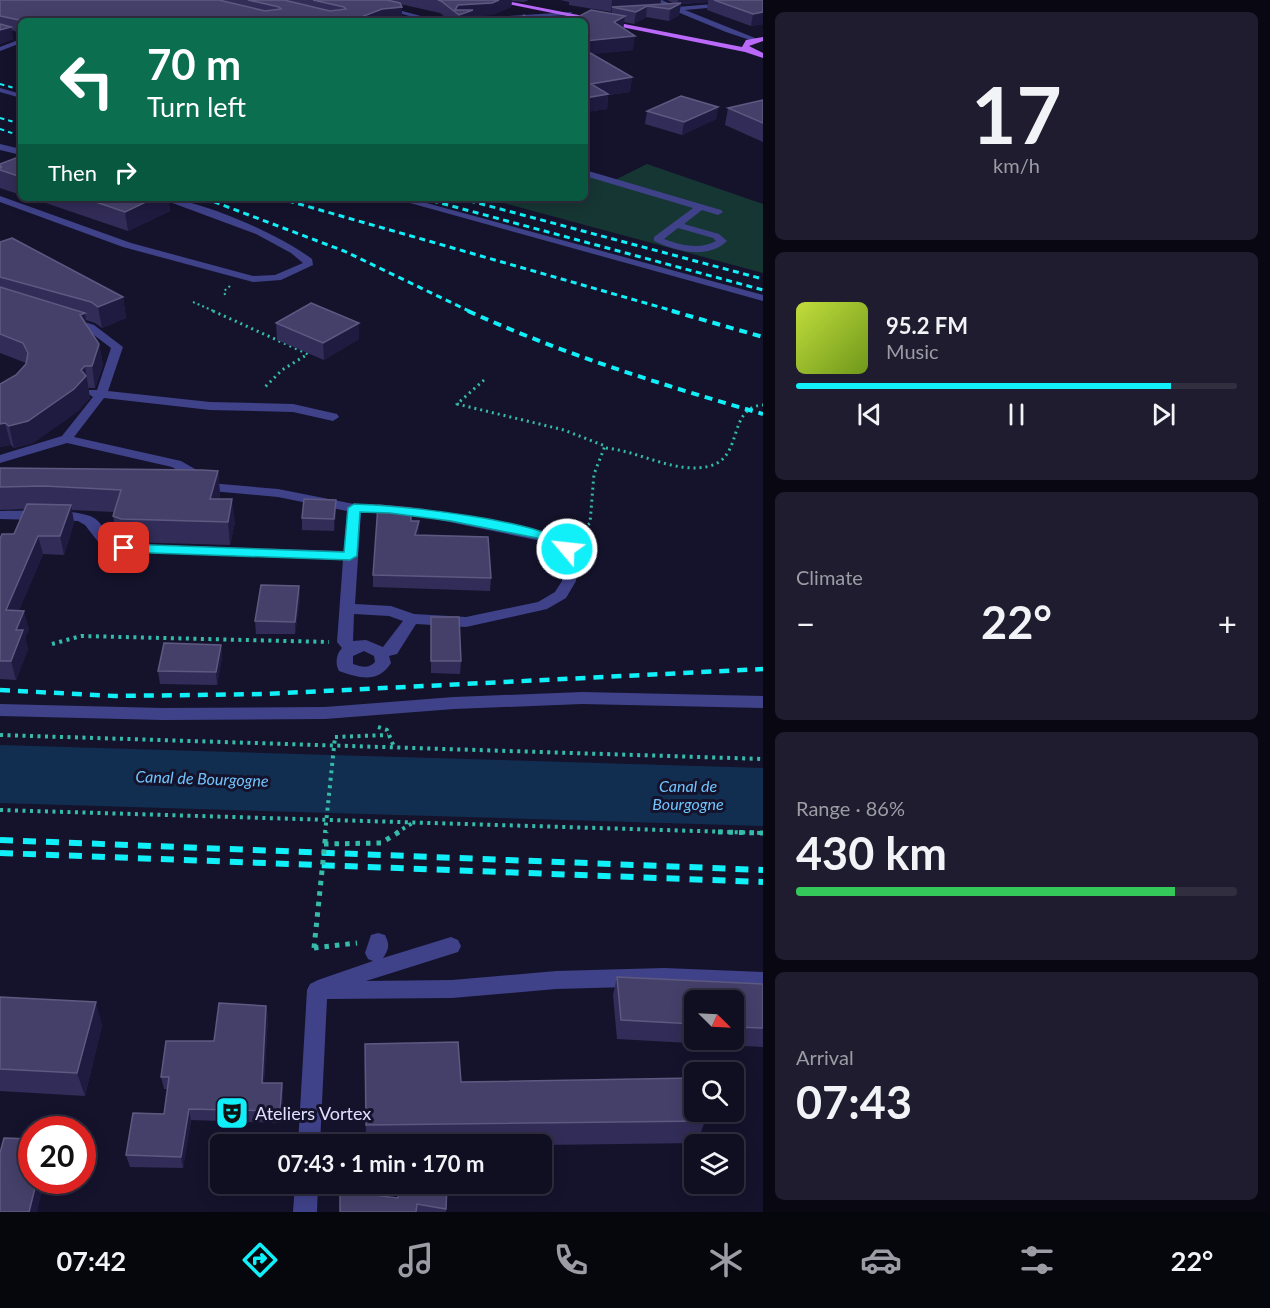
<!DOCTYPE html>
<meta charset="utf-8">
<style>
:root{--surface:#100e21;--page:#1e1c2e;--text:#f1f3f6;--muted:#9c9ca5;--line:#302e3f;--accent:#11f0f8}
body{margin:0;font-family:Lato,sans-serif;background:var(--page);color:var(--text);height:100vh;display:flex;flex-direction:column;font-size:22px;white-space:nowrap}
*{box-sizing:border-box;margin:0}
p{font-size:20px;color:var(--muted)}
.icon{flex:none;width:33px;height:33px;fill:none;stroke:currentColor;stroke-width:2;stroke-linecap:round;stroke-linejoin:round}
.map{position:relative;flex:1;overflow:hidden}
.side{display:flex;flex-direction:column;gap:12px;padding:12px;background:#090812;width:507px}
.side>*{flex:none}
.hud{position:absolute;left:18px;top:18px;width:570px;height:183px;border-radius:9px;box-shadow:0 3px 15px #0003,0 0 0 2px var(--line);background:#0b6e4f;color:#fff;overflow:hidden}
.needle{width:39px;rotate:114deg}
.tools{position:absolute;left:684px;top:990px;display:grid;gap:12px}
.tools a{display:grid;place-items:center;width:60px;height:60px;border-radius:9px;background:var(--surface);box-shadow:0 3px 15px #0003,0 0 0 2px var(--line);font-size:30px}
.speed{position:absolute;left:18px;top:1116px;display:flex;gap:12px;font-size:30px;font-weight:700;text-align:center}
.speed>*{display:grid;place-content:center;width:78px;height:78px;border-radius:50%;background:var(--surface);box-shadow:0 3px 15px #0003,0 0 0 2px var(--line);line-height:1}
.speed .limit{border:9px solid #d22;background:#fff;color:#111}
.pin{position:absolute;display:grid;place-items:center;width:51px;height:51px;color:#fff;margin:-26px;border-radius:12px;box-shadow:0 3px 9px #0006}
.me{position:absolute;width:66px;margin:-33px;rotate:298deg;stroke-linejoin:round;filter:drop-shadow(0 0 4px #0008)}
.turn{display:flex;align-items:center;gap:21px;height:126px;padding:0 30px;font-size:27px}
.turn .icon{width:78px;height:78px;stroke-width:2.5}
.turn b{display:block;font-size:42px;line-height:51px}
.then{display:flex;align-items:center;height:57px;padding:0 30px;background:#0003;gap:12px;font-size:22px}
.big{font-size:45px;font-weight:700;line-height:1.1}
.side .card{flex:1;display:flex;flex-direction:column;justify-content:center;gap:9px;min-width:0;padding:0 21px;border-radius:9px;background:var(--page)}
.side .dial{align-items:center;gap:0}
.dial b{font-size:78px;line-height:1}
.song{display:flex;align-items:center;gap:18px}
.cover{width:72px;height:72px;border-radius:9px;background:linear-gradient(135deg,hsl(70 70% 55%),hsl(80 70% 35%))}
.played{height:6px;border-radius:3px;background:linear-gradient(90deg,var(--accent) 85%,var(--line) 85%)}
.keys{display:flex;justify-content:space-around;direction:ltr}
.heat{display:flex;justify-content:space-between;align-items:center;font-size:33px;direction:ltr}
.charge{height:9px;border-radius:4px;background:linear-gradient(90deg,#34c759 86%,var(--line) 0)}
.trip{position:absolute;left:210px;top:1134px;width:342px;height:60px;border-radius:9px;background:var(--surface);box-shadow:0 3px 15px #0003,0 0 0 2px var(--line);font-weight:700;line-height:60px;text-align:center}
.menu{display:flex;height:96px;justify-content:space-around;align-items:center;background:#06060d;color:var(--muted)}
.menu .icon{width:42px;height:42px}
.menu .on{color:var(--accent)}
.menu b{font-size:27px;color:var(--text)}
main{display:flex;flex:1;min-height:0}
.map>svg:first-child{display:block}
.green{fill:#163633}
.water{fill:#112e51}
.lines{fill:none;stroke-linecap:round;stroke-linejoin:round}
.path-far3{stroke:#35bbaa;stroke-width:2;stroke-dasharray:2 3;stroke-linecap:butt}
.path-far2{stroke:#35bbaa;stroke-width:3;stroke-dasharray:2 4;stroke-linecap:butt}
.path-far1{stroke:#35bbaa;stroke-width:4;stroke-dasharray:3 4.5;stroke-linecap:butt}
.path{stroke:#35bbaa;stroke-width:5;stroke-dasharray:4.5 6;stroke-linecap:butt}
.minor{fill:#3f4289;fill-rule:evenodd}
.major{fill:#ba69fa;fill-rule:evenodd}
.rail-far4{stroke:#11f0f8;stroke-width:2;stroke-dasharray:4.5 4;stroke-linecap:butt}
.rail-far3{stroke:#11f0f8;stroke-width:3;stroke-dasharray:6 4.5;stroke-linecap:butt}
.rail-far2{stroke:#11f0f8;stroke-width:4;stroke-dasharray:8 6;stroke-linecap:butt}
.rail-far1{stroke:#11f0f8;stroke-width:4.5;stroke-dasharray:10 8;stroke-linecap:butt}
.rail{stroke:#11f0f8;stroke-width:6;stroke-dasharray:13 10;stroke-linecap:butt}
.path-bridge-far1{stroke:#35bbaa;stroke-width:4;stroke-dasharray:3 4.5;stroke-linecap:butt}
.path-bridge{stroke:#35bbaa;stroke-width:5;stroke-dasharray:4.5 6;stroke-linecap:butt}
.wall{fill:#322c58;fill-rule:evenodd}
.shaded-wall{fill:#1f1a3f}
.building{fill:#45406a;stroke:#5d5981;stroke-width:1.5}
.route{fill:#11f0f8;stroke:#0b9ca1;stroke-width:1.5}
.labels{text-anchor:middle;dominant-baseline:central;stroke-width:6;stroke-linejoin:round;paint-order:stroke}
.water-label{font-size:16px;font-style:italic;fill:#70c4fb;stroke:#15132c}
.near-poi-label{font-size:18px;fill:#e0dffe;stroke:#15132c;text-anchor:start}
</style>
<main>
<div class="map">
<svg width="763" height="1212" viewBox="0 0 763 1212">
<rect width="100%" height="100%" fill="#15132c"/>
<!-- green -->
<path class="green" d="M647,164l116,40v69l-278,-75h100v-23l24,8z"/>
<!-- water -->
<path class="water" d="M0,745l763,23v58l-763,-23z"/>
<g class="lines">
<!-- path-far3 -->
<path class="path-far3" d="M225,295l-1,-4 6,-5
M193,302l23,10"/>
<!-- path-far2 -->
<path class="path-far2" d="M213,311l95,43 -26,16 -18,18
M484,380l-27,24 107,26 41,16 -11,28 -4,49 -14,13
M606,448c33,3 71,27 104,18 34,-9 17,-59 53,-61"/>
<!-- path-far1 -->
<path class="path-far1" d="M52,644l29,-8 248,6
M378,727l9,3 7,17
M0,735l763,24
M335,737l53,-2
M0,810l763,23
M396,833l18,-11"/>
<!-- path -->
<path class="path" d="M718,832l45,1
M324,844l57,-1 18,-11
M314,948l43,-5"/>
<!-- minor -->
<path class="minor" d="M351,0h11l77,21h-11z
M653,0h9l15,7 86,-7v3l-78,7 75,30 -4,2 -30,-10 -51,-21h-16v-2l9,-2z
M572,12l-2,3 -114,6 3,-2z
M21,39v4l-21,8v-4z
M0,88l21,6v4l-21,-6z
M0,144l21,5v6l-21,-5z
M585,170l136,40 2,2 -5,3 -16,-5 -18,14 35,10 8,7c-19,19 -52,10 -73,0v-4l39,-29 -108,-32zM678,228l35,10 3,3c-16,9 -37,4 -52,-2z
M0,196l131,47 122,33 22,-1 28,-12 -12,-10 -35,-19 -97,-36c40,0 121,37 153,61l1,6 -32,15 -28,2 -130,-35 -123,-45z
M392,198h16l355,97v6z
M69,317l25,8 29,22 -15,44 102,11 83,2 44,10 2,3 -6,4 -40,-9 -83,-2 -106,-12 -30,39 107,24 28,16 2,3 -2,3 69,6 76,15 66,4 135,27 13,6 7,10 1,30 -10,17 -19,11 -81,18 -50,-3 -19,30 -8,2 2,7c-13,21 -32,15 -52,8 -4,-7 -3,-17 3,-23l-5,-6 6,-82 -218,-8 -26,-9 -14,-18 -7,-4 -78,-2v-8c22,0 77,-3 94,7 13,8 6,19 31,26l219,7 3,-40 -69,-14 -77,-7 -7,-4 5,-3 -27,-16 -105,-24 -67,20v-8l62,-19 31,-39 -6,-4 2,-3h8l14,-42 -25,-19 -21,-7 -1,-2zM361,512l59,4 126,26 15,9 1,30 -7,11 -17,10 -72,15 -52,-3 -23,-8 -36,-2zM354,614l35,2 14,5 -20,26 -17,-7 -13,1zM364,651l10,5 1,6c-7,7 -13,5 -22,2v-8z
M582,692l181,4v12l-181,-4 -128,5 -129,10 -162,1 -163,-4v-12l163,4 162,-1 129,-10z
M378,933l7,2c5,10 4,14 -2,23l68,-21 7,3 3,6 -3,6 -92,29 86,-1 104,-9 108,-3 99,4v18l-99,-4 -108,3 -104,9 -125,1 -7,145h-22l9,-154 3,-6 8,-4 55,-19 -5,-2 -3,-6 6,-18z
M295,1184h23l-1,28h-24z"/>
<!-- major -->
<path class="major" d="M488,0h13l241,47 4,-7 17,-3v4l-14,5 14,7v5l-18,-6z"/>
<!-- rail-far4 -->
<path class="rail-far4" d="M0,84l21,6
M0,118l21,6
M0,129l21,7"/>
<!-- rail-far3 -->
<path class="rail-far3" d="M18,135l3,1
M204,198l140,53 127,61
M278,198l399,114
M422,198l341,92
M459,198l304,81"/>
<!-- rail-far2 -->
<path class="rail-far2" d="M468,311c95,43 194,74 295,103
M672,311l91,26"/>
<!-- rail-far1 -->
<path class="rail-far1" d="M0,690l115,6 150,-2 498,-25"/>
<!-- rail -->
<path class="rail" d="M0,840l763,30
M0,853l763,29"/>
<!-- path-bridge-far1 -->
<path class="path-bridge-far1" d="M325,833l10,-96"/>
<!-- path-bridge -->
<path class="path-bridge" d="M314,948l12,-116"/>
</g>
<!-- wall -->
<path class="wall" d="M0,0h529l-5,2 -12,-1 -1,6 -19,8 -20,1v5h-22l-10,-8 -40,-9 2,16 -20,1h-361v12l-10,-3 2,9 -13,5z
M560,0h101v4h14l-8,-4h96v24l-12,2 -44,-16 1,-8 -27,2 -2,11 -10,6 -23,-4 -12,7 -10,-2 -1,7 10,21 -41,4 40,23 -2,15 -22,3 -1,14 -22,3v-91l26,-7 1,-2 -43,-7v-3z
M763,100v42l-38,-17 3,-17z
M718,107l-2,12 -34,16 -37,-11 2,-13z
M21,156v39l-21,-7v-24z
M31,198h137l2,13 -42,20z
M0,242l123,55 3,21 -24,10 -7,-5 -9,-3 1,6 12,18 4,21 -8,23h-6l-1,1 2,9 -12,13 -45,32 -19,5 -3,-3 -11,2v-63l16,-9 10,-12 -26,-10z
M276,323h83v16l-35,21 -47,-20z
M0,468l218,3 2,23 -1,5 16,23 -5,23 -105,-3 -8,-3 -4,-23 1,-4 -42,-2 2,13 -10,32 -21,-1 -24,56 10,19 -4,9 3,11 -12,31 -16,-1v-140l14,-5 11,-25 -25,1z
M336,512l-2,19 -32,-1v-12z
M411,521h8l-1,14 73,43 -1,13 -117,-4v-12z
M299,586l1,13 -5,35h-39l-1,-13z
M431,617l30,44 -1,13 -29,-1z
M221,645l1,12 -5,28 -57,-1 -2,-13z
M617,977l146,7v63l-146,-8 -4,-44zM694,1000h40v40h-40z
M0,997l102,28 -17,71 -85,-5z
M266,1006l2,12 -4,65h18l1,12 -2,28 -90,-3 -8,48 -53,-1 -4,-12 38,-41 4,-25h-4l-3,-12z
M365,1044l96,38 244,39 -8,22 -155,2v-1h-176z
M447,1184l-1,28h-106l58,-14z"/>
<!-- shaded-wall -->
<path class="shaded-wall" d="M499,0h13l-1,7 -19,8 -20,1v5h-13v-6l-4,-5 3,-5z
M612,0h49l-1,7 -13,-1 -1,11 -12,7 2,-12 -24,-5v5h-1z
M678,0h30v2l-27,2 -2,11 -10,6 1,-12 7,-4z
M402,7v13l-21,1h-30l31,-12z
M763,12v12l-12,2 2,-12z
M625,16l-2,14 -9,-8z
M11,27l2,12 -13,5v-14z
M635,36l-2,14 -48,5v-14z
M632,77l-2,15 -22,3 -1,14 -22,3v-14l6,-14z
M718,107l-2,12 -34,16 2,-13z
M154,198h14l2,13 -42,20 -3,-19z
M123,297l3,21 -24,10 -4,-21z
M85,313l3,21 -8,-19z
M359,323v16l-35,21 -1,-17z
M99,344l4,21 -8,23 -3,-22z
M85,366l5,32 -12,13 -45,32 -19,5 -5,-22z
M5,423l6,22 -11,2v-23z
M218,471l2,23 -7,28 -3,-23z
M232,499l3,23 -5,23 -2,-23z
M336,500v12l-2,19v-12z
M71,505l3,18 -10,32 -4,-19z
M419,521v12l-4,14v-12z
M38,536l5,18 -32,74 -5,-18z
M299,586l1,13 -5,35v-12z
M24,611l5,18 -4,9 3,11 -12,31 -5,-19 5,-31z
M221,645l1,12 -5,28 -1,-13z
M96,1002l6,23 -17,71 -8,-23z
M266,1006l2,12 -5,77 -1,-12z
M282,1083l1,12 -2,28 -1,-12z
M189,1109l2,11 -8,48 -2,-11z
M37,1180h8l-8,32h-8z"/>
<!-- building -->
<path class="building" d="M0,0h219l46,11 16,-2 -2,-2 -31,-7h36l46,11 16,-2 -2,-2 -31,-7h74l13,3 2,4 -20,2 -31,12h-330v7l-2,-8 -19,-4z
M438,0h61l-7,3 -34,2 -3,5h18l-14,5 -18,-14z
M714,0h49v12l-10,2z
M681,3l-11,6 -23,-3 -11,6 -24,-5z
M591,10l34,6 -11,6 21,14 -50,5v-20h-15z
M524,15l9,6h-15z
M0,24l11,3 -11,3z
M585,50l47,27 -41,7 17,10 -23,4z
M681,96l37,11 -34,15 -37,-11z
M763,100v23l-35,-15z
M21,156v21l-21,-7v-3h2l-2,-1v-2z
M84,198h70l-29,14z
M12,238l111,59 -25,10 -7,-5 -91,-25v-35z
M0,287l85,26 -5,2 19,29 -7,22h-7l-4,4 5,6 -12,13 -46,32 -19,5 -4,-3 -5,1v-40l16,-9 10,-11 2,-11 -5,-10 -23,-9z
M311,303l48,20 -36,20 -47,-20z
M0,468l202,2 16,1 -8,28h22l-4,23 -107,-3 -8,-3 8,-26 -77,-4 -44,1z
M304,499l32,1 -2,19 -32,-1z
M27,504l44,1 -11,31h-22l-32,74 18,1 -8,19h7l-12,31h-11v-122l2,-5h12z
M378,505l33,3v13h8l-4,14 73,2 3,41 -118,-3z
M261,585l38,1 -4,36 -40,-1z
M431,617h28l2,44h-30z
M164,643l57,2 -5,27 -58,-1z
M617,977l146,7v44l-29,-1v-27h-40v24l-73,-4z
M0,997l96,5 -19,71 -77,-4z
M219,1003l47,3 -4,77h20l-2,28 -91,-2 -8,48 -55,-2 7,-42 31,1 5,-37h-8l5,-36h48z
M458,1042l3,40 233,-4v34h9l2,9 -339,4 -1,-81z
M4,1138l28,1v41h5l-8,32h-29v-59z
M400,1184h47l-1,25 -29,-5 -1,8h-76v-21l58,7z"/>
<!-- route -->
<path class="route" d="M354,504c41,1 197,16 220,45l-7,4 -30,-15 -86,-17 -61,-8 -30,-1 -3,44 -7,4 -226,-8 -6,-4 6,-4 220,8 4,-44z"/>
<!-- icons -->
<defs>
<g id="theatre-square" transform="scale(1.725)"><rect x="-9" y="-9" width="18" height="18" rx="4" fill="#11f0f8" stroke="#15132c"/><path d="M-5-5.5Q0-4 5-5.5V0Q5 5 0 6Q-5 5-5 0ZM-3.3-2.5H-1v1.5H-3.3ZM1-2.5H3.3v1.5H1ZM-2.8 1Q0 5.5 2.8 1Z" fill="#111"/></g>
</defs>
<g fill-rule="evenodd">
<use href="#theatre-square" x="232" y="1113"/>
</g>
<g class="labels">
<!-- water labels -->
<g class="water-label">
<text transform="translate(202 778) rotate(2)">Canal de Bourgogne</text>
<text x="688" y="785">Canal de<tspan x="688" dy="18">Bourgogne</tspan></text>
</g>
<!-- near-poi labels -->
<g class="near-poi-label">
<text x="255" y="1113">Ateliers Vortex</text>
</g>
</g>
</svg>
<div class="tools">
<a><svg class="needle" viewBox="-14 -14 28 28"><path d="M0-13l5 13h-10z" fill="#e53935"/><path d="M0 13l5-13h-10z" fill="#9c9ca5"/></svg></a>
<a><svg class="icon" aria-label="search" viewBox="0 0 24 24"><circle cx="10" cy="10" r="6"/><path d="M15 15l6 6"/></svg></a>
<a><svg class="icon" aria-label="layers" viewBox="0 0 24 24"><path d="M12 4l9 5-9 5-9-5zM3 14l9 5 9-5"/></svg></a>
</div>
<div class="speed"><div class="limit">20</div></div>
<div class="pin" style="left:124px;top:548px;background:#d93025"><svg class="icon" aria-label="arrive" viewBox="0 0 24 24"><path d="M6 21V4h12l-3 4 3 4H6"/></svg></div>
<svg class="me" style="left:567px;top:549px" viewBox="-20 -20 40 40"><circle r="17" fill="#11f0f8" stroke="#fff" stroke-width="3"/><path d="M0-11L8 9 0 5-8 9z" fill="#fff"/></svg>
<div class="trip">07:43 · 1 min · 170 m</div>
<div class="hud">
<div class="turn"><svg class="icon" aria-label="left" viewBox="0 0 24 24"><path d="M17 20v-9H6M10 6l-5 5 5 5"/></svg><div><b>70 m</b>Turn left</div></div>
<div class="then">Then<svg class="icon" aria-label="right" viewBox="0 0 24 24"><path d="M7 20v-9h11M14 6l5 5-5 5"/></svg></div>
</div>
</div>
<section class="side">
<div class="card dial"><b>17</b><p>km/h</p></div>
<div class="card">
<div class="song"><i class="cover"></i><div><b>95.2 FM</b><p>Music</p></div></div>
<div class="played"></div>
<div class="keys"><svg class="icon" aria-label="previous" viewBox="0 0 24 24"><path d="M18 5L8 12l10 7zM5 5v14"/></svg><svg class="icon" aria-label="pause" viewBox="0 0 24 24"><path d="M8 5v14M16 5v14"/></svg><svg class="icon" aria-label="next" viewBox="0 0 24 24"><path d="M6 5l10 7-10 7zM19 5v14"/></svg></div>
</div>
<div class="card"><p>Climate</p>
<div class="heat"><a>−</a><b class="big">22°</b><a>+</a></div>
</div>
<div class="card"><p>Range · 86%</p><b class="big">430 km</b><div class="charge"></div></div>
<div class="card"><p>Arrival</p><b class="big">07:43</b></div>
</section>
</main>
<nav class="menu">
<b>07:42</b>
<svg class="icon on" aria-label="directions" viewBox="0 0 24 24"><path d="M12 3l9 9-9 9-9-9zM9 14v-3h6M13 9l2 2-2 2"/></svg>
<svg class="icon" aria-label="music" viewBox="0 0 24 24"><path d="M9 18V5l10-2v13"/><circle cx="6" cy="18" r="3"/><circle cx="16" cy="16" r="3"/></svg>
<svg class="icon" aria-label="phone" viewBox="0 0 24 24"><path d="M5 4h4l2 5-3 2q2 4 5 5l2-3 5 2v4C11 20 4 13 5 4z"/></svg>
<svg class="icon" aria-label="climate" viewBox="0 0 24 24"><path d="M12 3v18M4 7l16 10M4 17L20 7"/></svg>
<svg class="icon" aria-label="car" viewBox="0 0 24 24"><path d="M5 17H2v-5l4-1 3-4h7l3 4 3 1v5h-3M9 17h6M6 11h13"/><circle cx="7" cy="17" r="2"/><circle cx="17" cy="17" r="2"/></svg>
<svg class="icon" aria-label="filters" viewBox="0 0 24 24"><path d="M4 7h16M4 17h16"/><circle cx="9" cy="7" r="2"/><circle cx="15" cy="17" r="2"/></svg>
<b>22°</b>
</nav>
